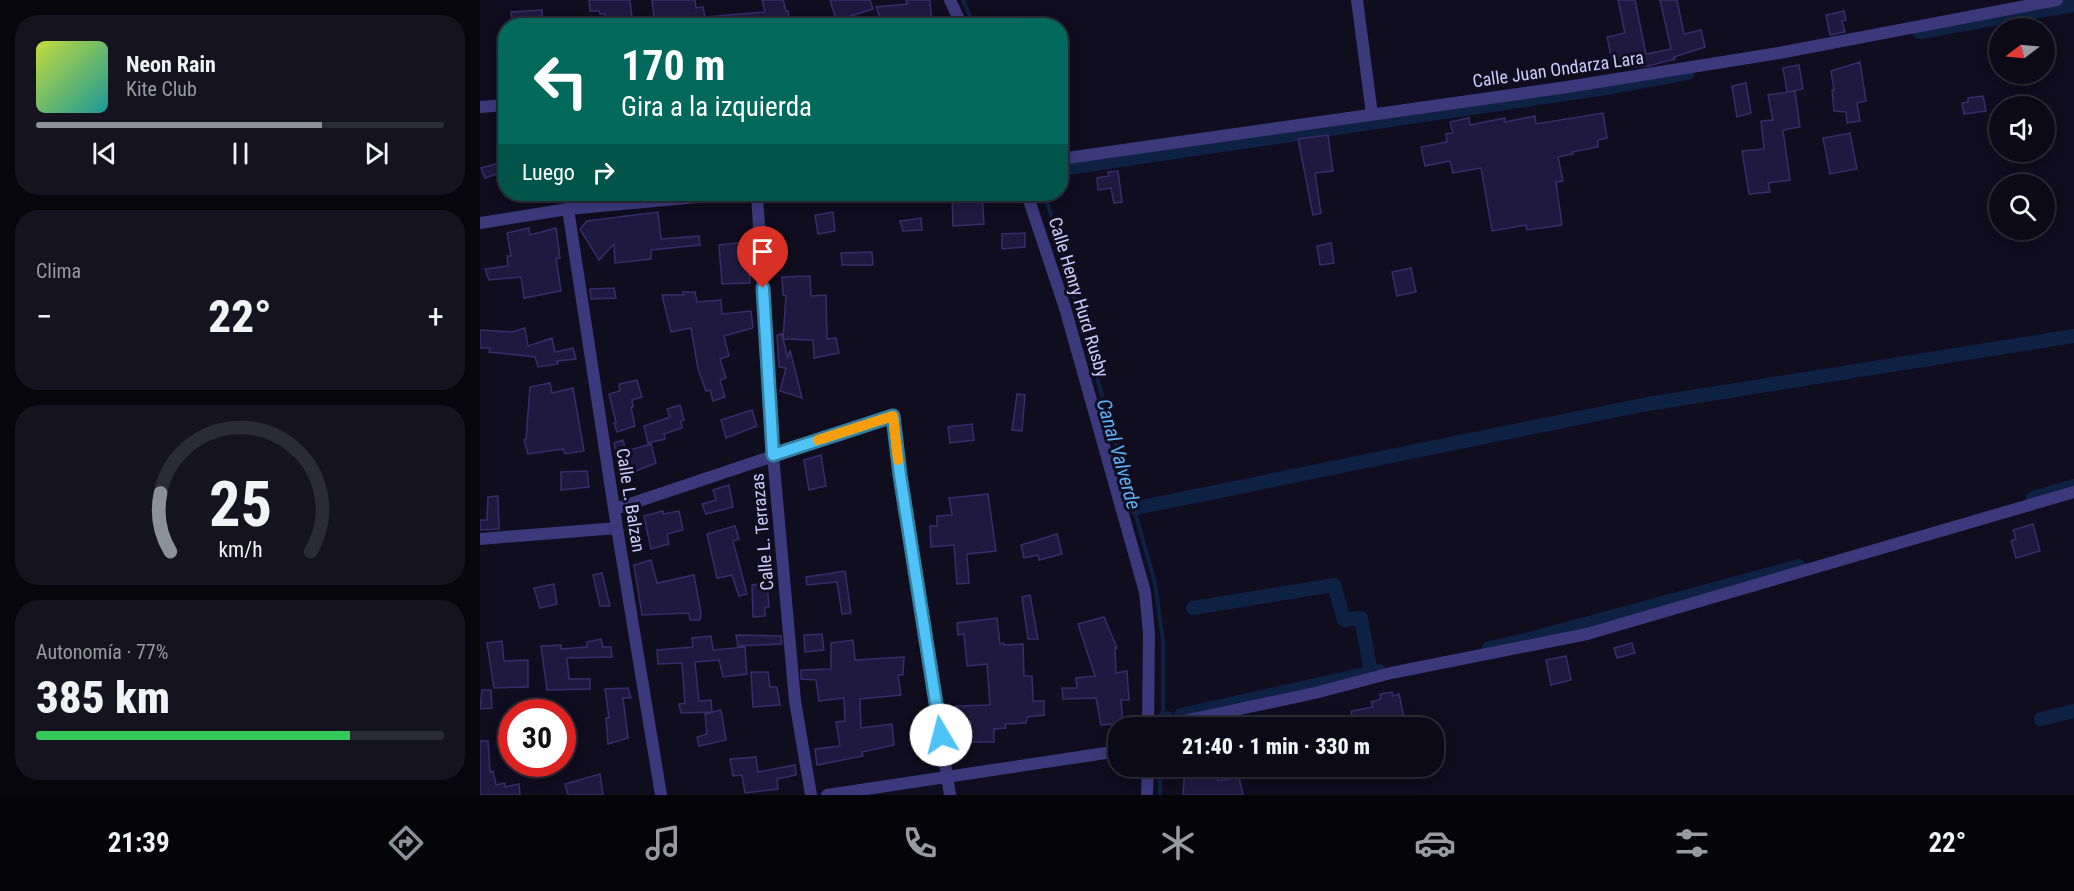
<!DOCTYPE html>
<html lang="es">
<meta charset="utf-8">
<style>
:root{--surface:#0b0a16;--page:#14131f;--text:#f1f3f6;--muted:#9a9aa1;--line:#2b2b35;--accent:#8c9099}
body{margin:0;font-family:"Roboto Condensed",sans-serif;background:var(--page);color:var(--text);height:100vh;display:flex;flex-direction:column;font-size:22px;white-space:nowrap}
*{box-sizing:border-box;margin:0}
p{font-size:20px;color:var(--muted)}
.icon{flex:none;width:33px;height:33px;fill:none;stroke:currentColor;stroke-width:2;stroke-linecap:round;stroke-linejoin:round}
.map{position:relative;flex:1;overflow:hidden}
.sheet{display:flex;flex-direction:column;gap:15px;padding:15px;background:#06060c;width:480px}
.sheet>*{flex:none}
.hud{position:absolute;left:18px;top:18px;width:570px;height:183px;border-radius:24px;box-shadow:0 3px 15px #0003,0 0 0 2px var(--line);background:#00695c;color:#fff;overflow:hidden}
.needle{width:39px;rotate:254deg}
.tools{position:absolute;left:1509px;top:18px;display:grid;gap:12px}
.tools a{display:grid;place-items:center;width:66px;height:66px;border-radius:50%;background:var(--surface);box-shadow:0 3px 15px #0003,0 0 0 2px var(--line);font-size:30px}
.speed{position:absolute;left:18px;top:699px;display:flex;gap:12px;font-size:30px;font-weight:700;text-align:center}
.speed>*{display:grid;place-content:center;width:78px;height:78px;border-radius:50%;background:var(--surface);box-shadow:0 3px 15px #0003,0 0 0 2px var(--line);line-height:1}
.speed .limit{border:9px solid #d22;background:#fff;color:#111}
.pin{position:absolute;display:grid;place-items:center;width:51px;height:51px;color:#fff;margin:-62px -26px;border-radius:50% 50% 50% 0;rotate:-45deg;box-shadow:0 0 6px #0007}
.pin .icon{rotate:45deg}
.me{position:absolute;width:66px;margin:-33px;rotate:352deg;stroke-linejoin:round;filter:drop-shadow(0 0 4px #0008)}
.turn{display:flex;align-items:center;gap:21px;height:126px;padding:0 24px;font-size:27px}
.turn .icon{width:78px;height:78px;stroke-width:2.5}
.turn b{display:block;font-size:42px;line-height:51px}
.then{display:flex;align-items:center;height:57px;padding:0 24px;background:#0003;gap:12px;font-size:22px}
.big{font-size:45px;font-weight:800;line-height:1.1}
.sheet .card{flex:1;display:flex;flex-direction:column;justify-content:center;gap:9px;min-width:0;padding:0 21px;border-radius:24px;background:var(--page)}
.sheet .dial{align-items:center;gap:0}
.dial svg{height:156px;overflow:visible;fill:none;stroke:var(--line);stroke-width:7;stroke-linecap:round;text-anchor:middle}
.dial text{fill:var(--text);stroke:none}
.song{display:flex;align-items:center;gap:18px}
.cover{width:72px;height:72px;border-radius:9px;background:linear-gradient(135deg,hsl(70 70% 55%),hsl(180 70% 35%))}
.played{height:6px;border-radius:3px;background:linear-gradient(90deg,var(--accent) 70%,var(--line) 70%)}
.keys{display:flex;justify-content:space-around;direction:ltr}
.heat{display:flex;justify-content:space-between;align-items:center;font-size:33px;direction:ltr}
.charge{height:9px;border-radius:4px;background:linear-gradient(90deg,#34c759 77%,var(--line) 0)}
.trip{position:absolute;left:628px;top:717px;width:336px;height:60px;border-radius:24px;background:var(--surface);box-shadow:0 3px 15px #0003,0 0 0 2px var(--line);font-weight:800;line-height:60px;text-align:center}
.menu{display:flex;height:96px;justify-content:space-around;align-items:center;background:#040409;color:var(--muted)}
.menu .icon{width:42px;height:42px}
.menu .active{color:var(--accent)}
.menu b{font-size:27px;color:var(--text)}
main{display:flex;flex:1;min-height:0}
.map>svg:first-child{display:block}
.lines{fill:none;stroke-linecap:round;stroke-linejoin:round}
.stream{stroke:#0d2242;stroke-width:4}
.canal{stroke:#0d2242;stroke-width:14}
.building{fill:#20193f;stroke:#382c6a;stroke-width:1.5}
.minor{stroke:#3b397c;stroke-width:12}
.route-casing{stroke:#337fa1;stroke-width:15}
.route{stroke:#4fc3f7;stroke-width:10}
.slow{stroke:#f59e0b;stroke-width:10}
.labels{text-anchor:middle;dominant-baseline:central;stroke-width:6;stroke-linejoin:round;paint-order:stroke}
.street-label{font-size:18px;fill:#d0cbfe;stroke:#0f0d1e}
.water-label{font-size:20px;font-style:italic;fill:#5cb2fb;stroke:#0f0d1e}
</style>
<main>
<section class="sheet">
<div class="card">
<div class="song"><i class="cover"></i><div><b>Neon Rain</b><p>Kite Club</p></div></div>
<div class="played"></div>
<div class="keys"><svg class="icon" aria-label="previous" viewBox="0 0 24 24"><path d="M18 5L8 12l10 7zM5 5v14"/></svg><svg class="icon" aria-label="pause" viewBox="0 0 24 24"><path d="M8 5v14M16 5v14"/></svg><svg class="icon" aria-label="next" viewBox="0 0 24 24"><path d="M6 5l10 7-10 7zM19 5v14"/></svg></div>
</div>
<div class="card"><p>Clima</p>
<div class="heat"><a>−</a><b class="big">22°</b><a>+</a></div>
</div>
<div class="card dial"><svg viewBox="0 0 100 80">
<path d="M14 69A42 42 0 1 1 86 69"/>
<path d="M14 69A42 42 0 0 1 9 39" stroke="#8c9099"/>
<text x="50" y="56" font-size="32" font-weight="700">25</text>
<text x="50" y="72" font-size="11">km/h</text>
</svg></div>
<div class="card"><p>Autonomía · 77%</p><b class="big">385 km</b><div class="charge"></div></div>
</section>
<div class="map">
<svg width="1594" height="795" viewBox="0 0 1594 795">
<rect width="100%" height="100%" fill="#0f0d1e"/>
<g class="lines">
<!-- stream -->
<path class="stream" d="M483,0l11,26
M565,194l110,389 8,58v78
M680,795v-29"/>
<!-- canal -->
<path class="canal" d="M1440,32l154,-27
M580,169l546,-81 82,-15
M1553,498l41,-12
M656,508l506,-103 432,-69
M713,608l141,-23 10,35 17,-2 10,54
M1009,648l37,-8 273,-74
M701,715l198,-44
M683,719l4,-1
M1561,719l33,-8"/>
</g>
<!-- building -->
<path class="building" d="M109,0h41l3,26h-27l-1,-12h-5l-1,-3h-9z
M172,0h43l1,8 7,-1 2,10 60,-5 -3,-12h21l3,11h2l2,15h-135z
M350,0h40l3,9 -22,7 -3,3 1,7h-11z
M426,0h24l2,26h-49l-7,-19 31,-3z
M1138,0h17l11,54 25,-5 -11,-49h17l7,34 17,-4 4,17 -31,10 1,2 -27,7 -28,2 -1,-4 -6,1 -6,-28 18,-4z
M62,10l1,16h-30l-2,-14z
M1364,11l2,9 -4,1 3,11 -15,3 -4,-20z
M1380,62l6,39 -9,2 3,18 -13,2 -1,-11 -12,-1 -2,-21h2l-3,-19z
M1319,65l4,24 -16,3 -4,-24z
M1266,83l5,30 -14,4 -5,-31z
M1315,91l5,36 -17,3 7,50 -22,3 2,9 -21,2 -7,-43 22,-2 -3,-28 12,-1 -5,-25z
M1503,96l3,15 -22,3 -2,-11 6,-1v-4z
M1123,113l4,25 -9,2v7l-26,5 1,2 -15,3 5,24 -7,1 6,43 -35,5 -1,-5 -34,6 -11,-63 -28,5 -3,-12 -25,5 -4,-19 26,-5 -1,-8 7,-1 -3,-11 19,-4 1,7 35,-7v4l30,-6 1,8z
M1370,133l7,36 -27,5 -7,-36z
M848,135l5,36 -18,2 6,40 -8,2 -15,-76z
M26,161v10l-21,7 -4,-10z
M638,171l4,31 -8,1 -3,-15 -13,2 -1,-12 12,-2 -1,-4z
M472,194h30l2,30 -31,2z
M178,212l3,27 38,-3 1,9 -49,5v9l-36,4 -1,-19 -15,16 -19,-31 7,-8z
M353,212l2,19 -17,3 -3,-19z
M441,218l1,12 -19,1 -3,-10z
M49,228l1,7 26,-7 4,30h-4l5,33 -37,7 -3,-21 -32,3 -4,-11 23,-3 -1,-10h4l-4,-23z
M545,233v14l-23,2v-15z
M267,242l3,41 -28,1 -3,-39z
M851,243l3,20 -14,2 -3,-19z
M392,252l1,13h-31l-1,-12z
M931,268l5,24 -19,4 -5,-24z
M330,276l1,20 15,-1 1,44 9,-1 3,15 -25,5 -1,-18 -30,-1 5,19 2,-8 12,48 -22,-7 6,-23 -7,-1 -2,-32 5,-1 1,5 3,-43 -3,-1 -1,-18z
M134,288l2,10 -25,1 -1,-10z
M203,292h12l2,10 24,-2 1,14 29,-3 2,17 -29,8 5,20 -9,3 6,19 -6,2 5,17 -12,4 -3,-11 -4,1 -8,-22 -7,-41 -20,4 -9,-37h22z
M45,328l3,18 24,-8 3,14 18,-4 3,11 -19,2 1,3 -20,3 -3,-10 -46,-5 1,-4h-10v-18l32,2z
M157,380l5,17 -10,3 1,7h-2l4,19 -18,6 -3,-9 2,-1 -7,-28 11,-3 -1,-7z
M70,383l2,10 21,-5 11,63 -19,3 -2,-5 -35,5 -4,-14 2,-1 4,-52z
M537,394l8,1 -3,36 -10,-1z
M200,405l4,15 -3,1 1,7 -18,6 1,5 -17,4 -4,-17 26,-9 -3,-8z
M272,410l5,16 -31,12 -5,-18z
M492,424l2,16 -24,3 -2,-16z
M143,440l3,11 25,-7 5,19 -35,14 -7,-34z
M341,455l5,31 -17,4 -5,-30z
M107,471l2,16 -28,3v-18z
M249,485l4,22 -27,7 -4,-10 14,-4 -3,-10z
M508,494l8,57 -29,3 2,29 -12,1 -3,-39 -23,2 -1,-21h7v-10l15,-1 -3,-17z
M18,496l1,33 -19,1v-10h7l1,-23z
M183,511v3l16,-3 4,19 -16,4 2,10 -18,5 -7,-33z
M1553,524l7,27 -24,7 -5,-17 5,-2 -3,-9z
M255,526l4,13 -6,2 14,53 -8,2 -7,-21 -15,3 -10,-44z
M577,534l5,20 -23,6 -1,-5 -14,3 -3,-13z
M171,560l6,23 37,-8 7,38 -1,7h-10l-1,-7 -47,2 -8,-50z
M365,571l6,42 -9,1 -5,-32 -30,3 -1,-8z
M122,573l8,33h-10l-7,-31z
M287,583l2,24h-4v9l-12,1 -1,-32z
M74,584l3,20 -17,4 -6,-20z
M550,595l8,44h-10l-6,-42z
M624,617l13,31h-2l1,25 11,-2 2,29h-8l2,23 -22,2 -5,-27 -33,1 -1,-11h15l-1,-10 19,-2 -17,-52z
M517,618l3,26 4,-1v2l19,-1 1,32h8l1,25h11v14l-17,2 -1,6 -21,1 1,4 -12,1v13h-23v-21l-14,1 -1,-16 34,-1 -3,-41 -20,2 -3,-32 -6,1 -1,-12z
M342,634l2,16 -19,2 -1,-17z
M256,635l45,1 1,8 -44,2z
M231,636l2,14 32,-3 2,27 -24,3 -4,-17 -24,2 4,39 12,-1 1,12 -31,1 -2,-9 6,-1 -3,-40 -24,1 -1,-14 36,-3 -1,-9z
M121,639l2,8h8l1,10 -45,1 2,21h21v10l-43,1 -6,-44 20,-1v4l26,-2v-5z
M373,640l2,20 49,-3 -1,18h-5l3,20 -41,4 1,29 31,-4 2,21 -32,7 1,4 -46,9 -2,-16 25,-3 -4,-24 9,-1 -1,-23 -25,3 -3,-21 -15,-1v-9l30,-1v-26z
M22,641l2,20 24,-1v27l-34,1 -7,-45z
M1152,643l3,10 -18,5 -3,-10z
M1086,656l5,24 -20,5 -5,-25z
M271,672h17l2,15h7l3,18 -27,2z
M148,688l3,10h-8l5,40 -20,6 -2,-26h3l-4,-29z
M2,690h9l1,18 -12,1z
M912,692l1,4 6,-2 6,29 -19,5h-32l-3,-17 22,-4 -2,-5 10,-3 -1,-5z
M241,710l5,30 -27,6 -2,-9 10,-3 -2,-20z
M0,741h8l2,31 3,-1 3,14 9,-2v4l14,-3 1,11h-40z
M276,757l2,15 37,-7 1,10 -19,4 1,10 -33,4 -3,-18 -9,1 -3,-17z
M705,766h13l1,6 15,-4 4,13 21,-4 4,18h-60z
M120,774l3,21h-35l-3,-11z"/>
<g class="lines">
<!-- minor -->
<path class="minor" d="M470,0l12,26
M877,0l15,114
M0,107l26,-2
M580,159l507,-72 212,-34 278,-53
M277,194l16,261 22,246 16,94
M547,194l38,114 80,284 4,41 -1,95
M88,209l49,319 44,267
M0,223l88,-14 162,-15
M135,509l278,-93 7,59 50,320
M0,539l137,-11
M694,728v-5l141,-30 76,-20 196,-39 487,-142
M347,795l292,-44
M667,795l1,-29"/>
</g>
<g class="lines">
<!-- route casing -->
<g class="route-casing">
<path id="route" d="M283,288l10,167 120,-39 7,59 41,260"/>
</g>
<!-- route -->
<use href="#route" class="route"/>
<!-- slow -->
<path class="slow" d="M338,440l75,-24 5,44"/>
</g>
<g class="labels">
<!-- street labels -->
<g class="street-label">
<text transform="translate(1078 69) rotate(-8)">Calle Juan Ondarza Lara</text>
<text transform="translate(599 297) rotate(73)">Calle Henry Hurd Rusby</text>
<text transform="translate(151 500) rotate(81)">Calle L. Balzan</text>
<text transform="translate(282 532) rotate(-95)">Calle L. Terrazas</text>
</g>
<!-- water labels -->
<g class="water-label">
<text transform="translate(639 454) rotate(74)">Canal Valverde</text>
</g>
</g>
</svg>
<div class="tools">
<a><svg class="needle" viewBox="-14 -14 28 28"><path d="M0-13l5 13h-10z" fill="#e53935"/><path d="M0 13l5-13h-10z" fill="#9a9aa1"/></svg></a>
<a><svg class="icon" aria-label="sound" viewBox="0 0 24 24"><path d="M4 9h4l5-4v14l-5-4H4zM17 9q2 3 0 6"/></svg></a>
<a><svg class="icon" aria-label="search" viewBox="0 0 24 24"><circle cx="10" cy="10" r="6"/><path d="M15 15l6 6"/></svg></a>
</div>
<div class="speed"><div class="limit">30</div></div>
<div class="pin" style="left:283px;top:288px;background:#d93025"><svg class="icon" aria-label="arrive" viewBox="0 0 24 24"><path d="M6 21V4h12l-3 4 3 4H6"/></svg></div>
<svg class="me" style="left:461px;top:735px" viewBox="-20 -20 40 40"><circle r="19" fill="#fff"/><path d="M0-13L10 11 0 6-10 11z" fill="#4fc3f7"/></svg>
<div class="trip">21:40 · 1 min · 330 m</div>
<div class="hud">
<div class="turn"><svg class="icon" aria-label="left" viewBox="0 0 24 24"><path d="M17 20v-9H6M10 6l-5 5 5 5"/></svg><div><b>170 m</b>Gira a la izquierda</div></div>
<div class="then">Luego<svg class="icon" aria-label="right" viewBox="0 0 24 24"><path d="M7 20v-9h11M14 6l5 5-5 5"/></svg></div>
</div>
</div>
</main>
<nav class="menu">
<b>21:39</b>
<svg class="icon active" aria-label="directions" viewBox="0 0 24 24"><path d="M12 3l9 9-9 9-9-9zM9 14v-3h6M13 9l2 2-2 2"/></svg>
<svg class="icon" aria-label="music" viewBox="0 0 24 24"><path d="M9 18V5l10-2v13"/><circle cx="6" cy="18" r="3"/><circle cx="16" cy="16" r="3"/></svg>
<svg class="icon" aria-label="phone" viewBox="0 0 24 24"><path d="M5 4h4l2 5-3 2q2 4 5 5l2-3 5 2v4C11 20 4 13 5 4z"/></svg>
<svg class="icon" aria-label="climate" viewBox="0 0 24 24"><path d="M12 3v18M4 7l16 10M4 17L20 7"/></svg>
<svg class="icon" aria-label="car" viewBox="0 0 24 24"><path d="M5 17H2v-5l4-1 3-4h7l3 4 3 1v5h-3M9 17h6M6 11h13"/><circle cx="7" cy="17" r="2"/><circle cx="17" cy="17" r="2"/></svg>
<svg class="icon" aria-label="filters" viewBox="0 0 24 24"><path d="M4 7h16M4 17h16"/><circle cx="9" cy="7" r="2"/><circle cx="15" cy="17" r="2"/></svg>
<b>22°</b>
</nav>
